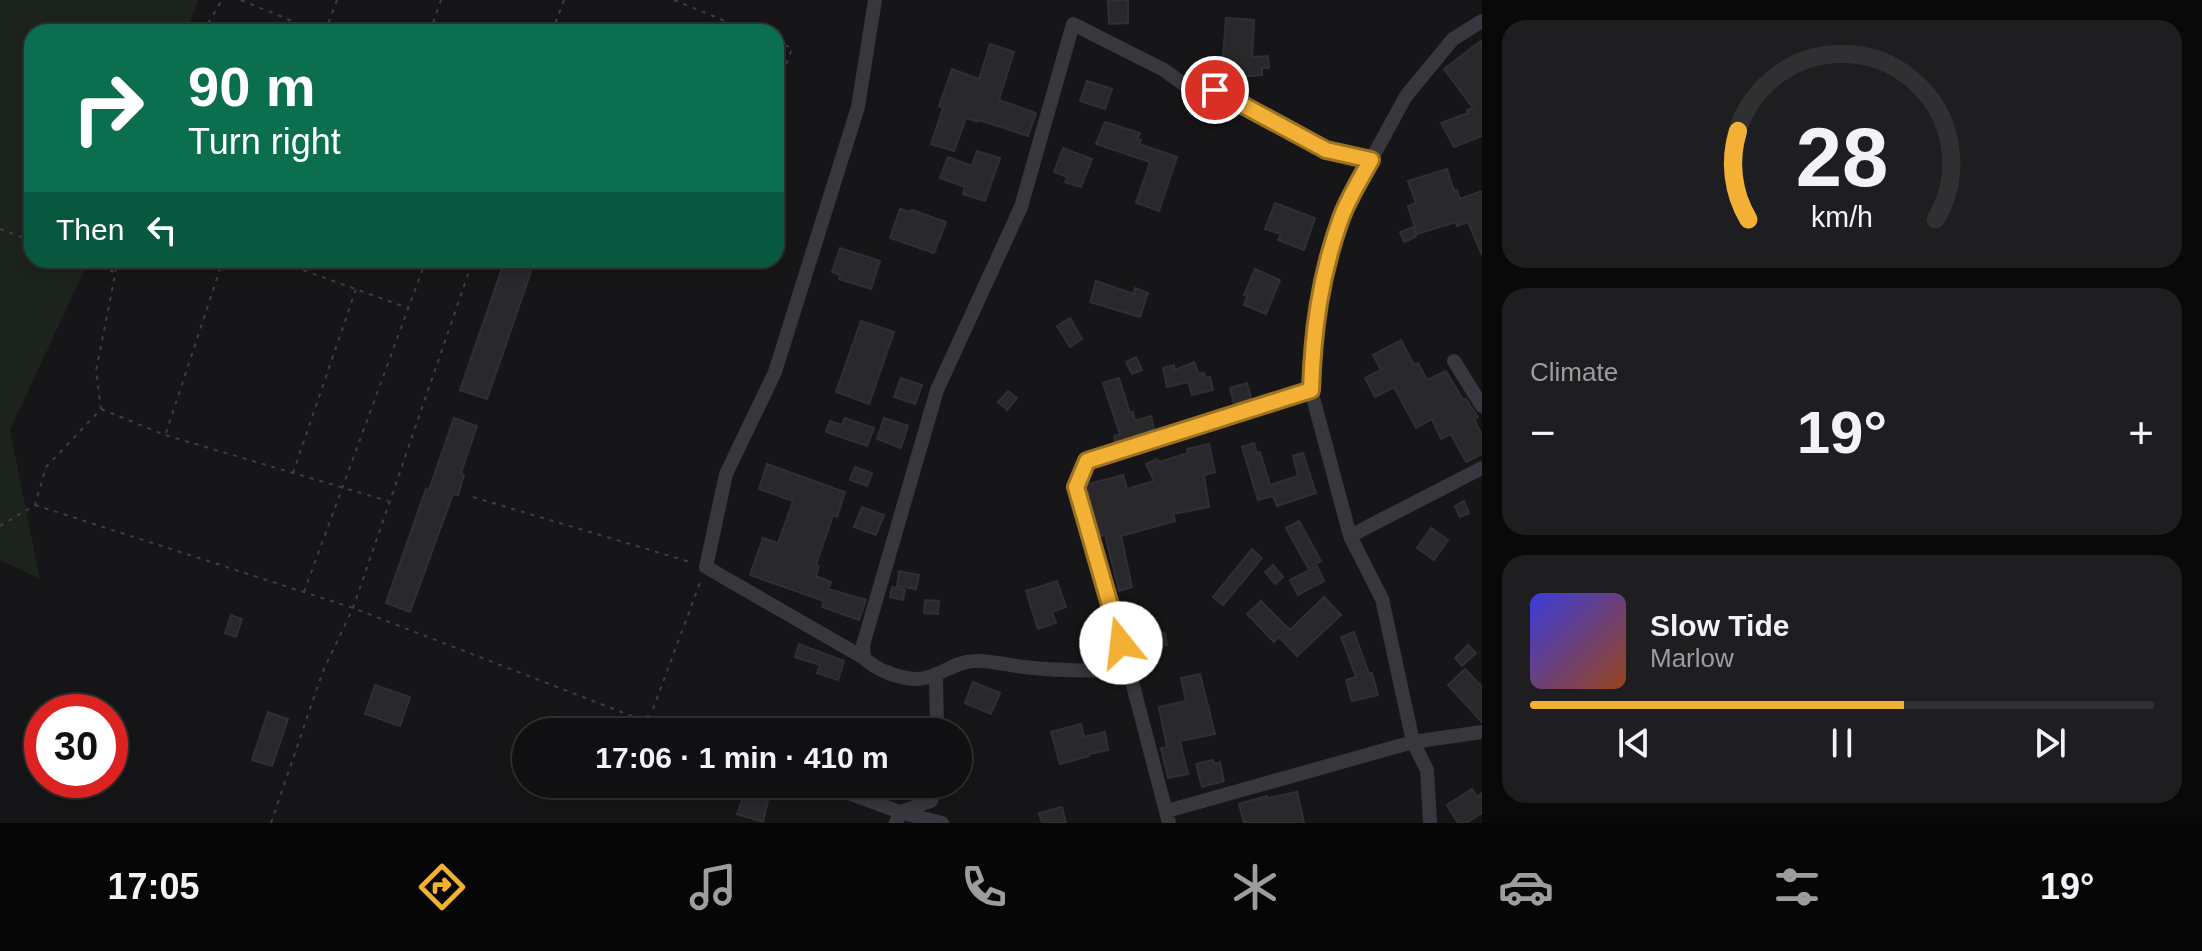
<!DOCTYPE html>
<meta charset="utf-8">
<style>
:root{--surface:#101012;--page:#1e1e20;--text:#f1f3f6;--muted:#9c9d9f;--line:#303032;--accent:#f2b134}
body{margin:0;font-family:Arial,sans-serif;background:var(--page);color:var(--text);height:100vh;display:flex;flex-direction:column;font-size:30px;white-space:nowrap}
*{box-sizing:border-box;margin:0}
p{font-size:26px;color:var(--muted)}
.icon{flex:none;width:44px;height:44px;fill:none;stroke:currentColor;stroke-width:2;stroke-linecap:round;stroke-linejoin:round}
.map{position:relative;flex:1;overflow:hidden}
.details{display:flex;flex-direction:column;gap:20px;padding:20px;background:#09090a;width:720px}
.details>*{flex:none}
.top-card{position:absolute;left:24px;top:24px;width:760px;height:244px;border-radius:24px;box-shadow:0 4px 12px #0003,0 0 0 2px var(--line);background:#0b6e4f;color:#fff;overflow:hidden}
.speed{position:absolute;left:24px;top:694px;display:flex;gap:16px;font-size:40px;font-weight:700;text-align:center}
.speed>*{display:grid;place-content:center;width:104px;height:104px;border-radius:50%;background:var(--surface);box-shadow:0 4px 12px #0003,0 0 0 2px var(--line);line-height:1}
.speed .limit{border:12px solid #d22;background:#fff;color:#111}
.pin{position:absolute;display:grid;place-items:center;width:68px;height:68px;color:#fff;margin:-34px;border:4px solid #fff;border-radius:50%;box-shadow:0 2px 8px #0007}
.me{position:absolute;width:88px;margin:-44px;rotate:344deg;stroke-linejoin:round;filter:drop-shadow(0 0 6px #0008)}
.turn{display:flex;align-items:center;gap:28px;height:168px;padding:0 32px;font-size:36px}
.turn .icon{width:104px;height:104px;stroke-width:2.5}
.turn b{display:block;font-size:56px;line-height:68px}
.then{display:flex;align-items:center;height:76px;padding:0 32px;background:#0003;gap:16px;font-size:30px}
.big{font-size:60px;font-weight:700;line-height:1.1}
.details .tile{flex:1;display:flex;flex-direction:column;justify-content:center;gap:12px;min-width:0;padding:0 28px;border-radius:24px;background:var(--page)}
.details .dial{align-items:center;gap:0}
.dial svg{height:208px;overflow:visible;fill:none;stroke:var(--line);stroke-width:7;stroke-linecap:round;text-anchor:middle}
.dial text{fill:var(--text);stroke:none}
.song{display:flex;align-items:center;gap:24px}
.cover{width:96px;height:96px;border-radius:12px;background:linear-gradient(135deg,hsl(240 70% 55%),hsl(20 70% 35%))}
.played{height:8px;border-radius:4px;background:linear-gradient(90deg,var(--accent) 60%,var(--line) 60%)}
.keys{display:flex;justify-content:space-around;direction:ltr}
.heat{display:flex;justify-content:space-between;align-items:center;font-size:44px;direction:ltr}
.trip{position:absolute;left:512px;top:718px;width:460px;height:80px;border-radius:40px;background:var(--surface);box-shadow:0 4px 12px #0003,0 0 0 2px var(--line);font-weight:700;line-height:80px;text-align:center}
.tabs{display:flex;height:128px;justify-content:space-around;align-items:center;background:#060607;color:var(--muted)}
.tabs .icon{width:56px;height:56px}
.tabs .on{color:var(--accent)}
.tabs b{font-size:36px;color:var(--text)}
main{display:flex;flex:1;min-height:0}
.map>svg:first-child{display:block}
.green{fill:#1c231d}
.building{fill:#29292c;stroke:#303034;stroke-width:2}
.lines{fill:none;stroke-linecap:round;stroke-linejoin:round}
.path{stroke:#3d3f44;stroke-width:2;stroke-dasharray:4 6;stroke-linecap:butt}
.street{stroke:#37383d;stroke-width:14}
.route-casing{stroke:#9d7322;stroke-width:20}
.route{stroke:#f2b134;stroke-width:14}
</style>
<main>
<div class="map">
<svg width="1482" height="823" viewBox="0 0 1482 823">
<rect width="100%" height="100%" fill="#161618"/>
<!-- green -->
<path class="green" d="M0,0h198l-11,32h-155v228h57l-79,170 30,149 -40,-19z"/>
<!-- building -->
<path class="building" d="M1108,0h20v23l-19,1z
M1226,18l28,2 -2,37 16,-1 1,12h-7v7l-23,2v-7l-30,2 -1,-15h15z
M1482,40v96l-28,11 -13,-24 27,-10 -1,-3 6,-2 -29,-39z
M990,44l24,8 -15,48 37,13 -8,23 -49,-16 -1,2 -12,-4 -12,33 -23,-7 12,-36 -4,-2 13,-37 27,10z
M1087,81l25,8 -7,20 -25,-8z
M1105,122l35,11 -3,6 4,1 -2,4 38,13 -18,54 -23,-8 14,-41 -54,-18z
M1063,148l29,11 -11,28 -16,-5 2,-5 -13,-5z
M977,151l23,7 -15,43 -22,-7 2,-7 -25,-9 8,-21 24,9z
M1447,169l7,22 3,-1 3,9 22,-8v64l-14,-33 -11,4 -1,-4 -39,12 -9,-28 8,-3 -8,-22z
M1275,203l40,15 -11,32 -26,-10 3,-6 -16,-5z
M900,209l11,3 1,-2 34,12 -12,31 -44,-15z
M1413,227l3,10 -12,5 -4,-10z
M840,248l40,13 -9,28 -32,-10 1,-4 -8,-3z
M505,260h30l-48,139 -27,-9z
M1255,269l25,11 -14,34 -22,-9 3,-9 -3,-1z
M1096,281l38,13 1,-6 13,5 -8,24 -50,-15z
M1070,318l12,21 -12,8 -13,-21z
M861,321l33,11 -25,72 -33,-12z
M1401,340l13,25 4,-2 9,17 19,-9 17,29 3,-1 12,18 -4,2 8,16v19l-16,8 -15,-28 -10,5 -9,-20 -16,9 -22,-41 -19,10 -10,-19 16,-8 -8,-15z
M1136,357l6,13 -10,4 -6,-12z
M1194,362l5,12 5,-1 2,5 4,-1 3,13 -21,5 -4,-13 -21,5 -4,-19 11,-3 1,5z
M901,378l21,7 -7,19 -21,-7z
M1119,378l11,35 3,-1 2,9 16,-5 3,13 -39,13 -1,-6 6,-2 -17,-51z
M1247,383l4,15 -17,6 -4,-16z
M1008,391l9,7 -10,12 -9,-8z
M454,418l23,8 -16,47 3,2 -6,20 -5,-1 -43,118 -24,-9 40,-114 3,1z
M845,418l29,10 -7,18 -41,-14 4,-11 12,4z
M884,418l24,8 -7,22 -24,-9z
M1254,443l3,10 3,-1 10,33 28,-9 -5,-20 10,-3 13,40 -39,13 -4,-10 -15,4 -16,-53z
M1209,444l6,28 -11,3 5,32 -36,7 2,7 -54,15 11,51 -13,4 -14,-56 -4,1 -6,-19 -8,-29 1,-4 35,-9 4,14 27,-8 -8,-17 11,-5 2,3 29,-9 -1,-4z
M767,464l78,28 -8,25 -4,-2 -17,50 3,1 -3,10 15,6 -3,7 38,11 -7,20 -37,-13 2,-6 -74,-26 13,-37 15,5 15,-42 -34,-12z
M855,467l17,6 -5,13 -17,-6z
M1464,501l5,12 -9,4 -5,-11z
M862,507l22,8 -8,20 -22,-8z
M1299,521l22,40 -13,7 -22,-40z
M1431,528l17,12 -14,20 -17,-12z
M1252,549l10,9 -39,47 -10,-8z
M1273,565l10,12 -8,7 -10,-12z
M1317,566l7,15 -26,14 -8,-15z
M899,571l20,4 -3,14 -19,-3z
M1057,581l9,26 -14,5 4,11 -18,6 -12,-38z
M892,587l13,3 -2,10 -13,-3z
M1324,597l17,18 -44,41 -18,-19 -5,5 -27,-28 14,-13 29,29z
M925,600l14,1 -1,13 -14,-1z
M231,615l11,4 -6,18 -11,-4z
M1354,632l15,42 3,-1 6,22 -26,6 -6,-21 10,-3 -15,-40z
M1165,633l2,12 -15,3 -2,-13z
M799,644l45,17 -6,19 -21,-7 3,-8 -25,-8z
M1468,645l8,8 -14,13 -7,-8z
M1465,669l17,18v35l-34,-37z
M1200,674l15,60 -35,7 8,33 -20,4 -7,-30 6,-1 -8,-40 27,-6 -5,-23z
M973,682l27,11 -9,21 -26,-11z
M375,685l35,12 -10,29 -35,-12z
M268,712l20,7 -16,47 -20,-6z
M1081,724l3,13 21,-5 3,18 -19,4v2l-29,8 -9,-32z
M1213,760l1,4 6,-2 4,19 -22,6 -6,-23z
M748,784h14l9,3 -8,35 -26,-8z
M1472,789l5,8 5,-4v20l-16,10h-8l-11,-18z
M1297,792l7,31h-60l-5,-19 28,-8 1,2z
M1062,807l4,16h-24l-3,-10z"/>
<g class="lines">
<!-- path -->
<path class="path" d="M241,0l78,32
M674,0l78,32
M203,32l19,-32
M325,32l12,-32
M430,32l11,-32
M552,32l12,-32
M776,42l16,6 -16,47
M0,229l32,12
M82,260l32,12
M275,260l133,48
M101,409l64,26 223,66
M166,433l57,-173
M293,473l63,-184
M473,497l217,65
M35,505l318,103 284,110
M0,526l35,-21 11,-38 55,-58 -5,-38 22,-111
M304,592l122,-332
M653,709l48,-129
M271,823l52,-152 30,-63 120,-348"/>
<!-- street -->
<path class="street" d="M875,0l-17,107 -83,265 -49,102 -20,93 158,91c12,12 34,20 51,21 21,1 37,-17 59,-18 16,-1 33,4 49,6 35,4 71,4 106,3
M1454,361l28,45
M1350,536l132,-68
M864,658l-1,-13 74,-255 84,-183 52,-183 91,46 18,13 33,7 111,60 45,10
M936,674l1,58
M648,722l28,10
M824,784l76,28 31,-11 6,-17
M1167,811l246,-69 69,-10
M896,823l4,-11 42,11
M1169,823l-40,-153 -53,-183 11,-26 224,-71
M1430,823l-3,-53 -14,-28 -31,-143 -32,-63 -39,-146 1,-49 11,-62 18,-61 30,-58 35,-64 47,-57 29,-18"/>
</g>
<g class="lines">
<!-- route casing -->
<g class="route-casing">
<path id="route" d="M1121,643l-45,-156 11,-26 224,-71c2,-59 9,-113 29,-169 7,-21 20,-41 31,-61l-45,-10 -111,-60"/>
</g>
<!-- route -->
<use href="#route" class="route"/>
</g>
</svg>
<div class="speed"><div class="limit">30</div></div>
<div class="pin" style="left:1215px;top:90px;background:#d93025"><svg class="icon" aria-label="arrive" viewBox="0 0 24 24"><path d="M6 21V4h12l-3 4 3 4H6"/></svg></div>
<svg class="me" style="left:1121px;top:643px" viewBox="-20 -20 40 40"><circle r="19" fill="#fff"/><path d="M0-13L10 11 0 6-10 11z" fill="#f2b134"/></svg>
<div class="trip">17:06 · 1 min · 410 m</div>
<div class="top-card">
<div class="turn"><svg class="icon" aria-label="right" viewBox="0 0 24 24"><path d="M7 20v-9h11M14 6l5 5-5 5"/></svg><div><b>90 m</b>Turn right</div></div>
<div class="then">Then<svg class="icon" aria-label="left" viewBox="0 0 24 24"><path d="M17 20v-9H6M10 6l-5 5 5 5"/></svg></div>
</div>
</div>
<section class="details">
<div class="tile dial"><svg viewBox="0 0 100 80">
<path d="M14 69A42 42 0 1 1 86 69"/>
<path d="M14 69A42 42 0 0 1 10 35" stroke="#f2b134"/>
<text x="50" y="56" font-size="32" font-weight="700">28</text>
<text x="50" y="72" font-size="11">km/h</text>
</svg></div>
<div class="tile"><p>Climate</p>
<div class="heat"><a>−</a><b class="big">19°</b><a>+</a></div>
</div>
<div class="tile">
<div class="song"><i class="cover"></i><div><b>Slow Tide</b><p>Marlow</p></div></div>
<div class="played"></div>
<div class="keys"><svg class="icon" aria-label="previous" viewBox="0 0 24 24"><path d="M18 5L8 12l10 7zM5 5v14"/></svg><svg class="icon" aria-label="pause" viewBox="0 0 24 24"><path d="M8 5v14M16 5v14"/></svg><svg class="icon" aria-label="next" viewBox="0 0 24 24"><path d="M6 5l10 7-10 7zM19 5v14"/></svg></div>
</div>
</section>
</main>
<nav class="tabs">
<b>17:05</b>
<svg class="icon on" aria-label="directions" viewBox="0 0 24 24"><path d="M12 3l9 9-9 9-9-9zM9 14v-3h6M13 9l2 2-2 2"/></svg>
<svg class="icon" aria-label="music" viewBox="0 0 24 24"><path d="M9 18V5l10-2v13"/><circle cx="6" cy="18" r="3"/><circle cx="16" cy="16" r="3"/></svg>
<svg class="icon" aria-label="phone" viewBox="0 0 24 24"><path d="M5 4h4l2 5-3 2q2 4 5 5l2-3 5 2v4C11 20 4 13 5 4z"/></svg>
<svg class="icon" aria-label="climate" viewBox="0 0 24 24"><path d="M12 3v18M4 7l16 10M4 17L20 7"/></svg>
<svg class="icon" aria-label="car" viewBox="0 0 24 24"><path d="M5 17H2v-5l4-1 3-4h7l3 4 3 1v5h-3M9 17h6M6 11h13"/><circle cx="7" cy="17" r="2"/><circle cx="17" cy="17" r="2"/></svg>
<svg class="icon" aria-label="filters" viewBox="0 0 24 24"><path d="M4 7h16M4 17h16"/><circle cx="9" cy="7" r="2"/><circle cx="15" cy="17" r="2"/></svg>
<b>19°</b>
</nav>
